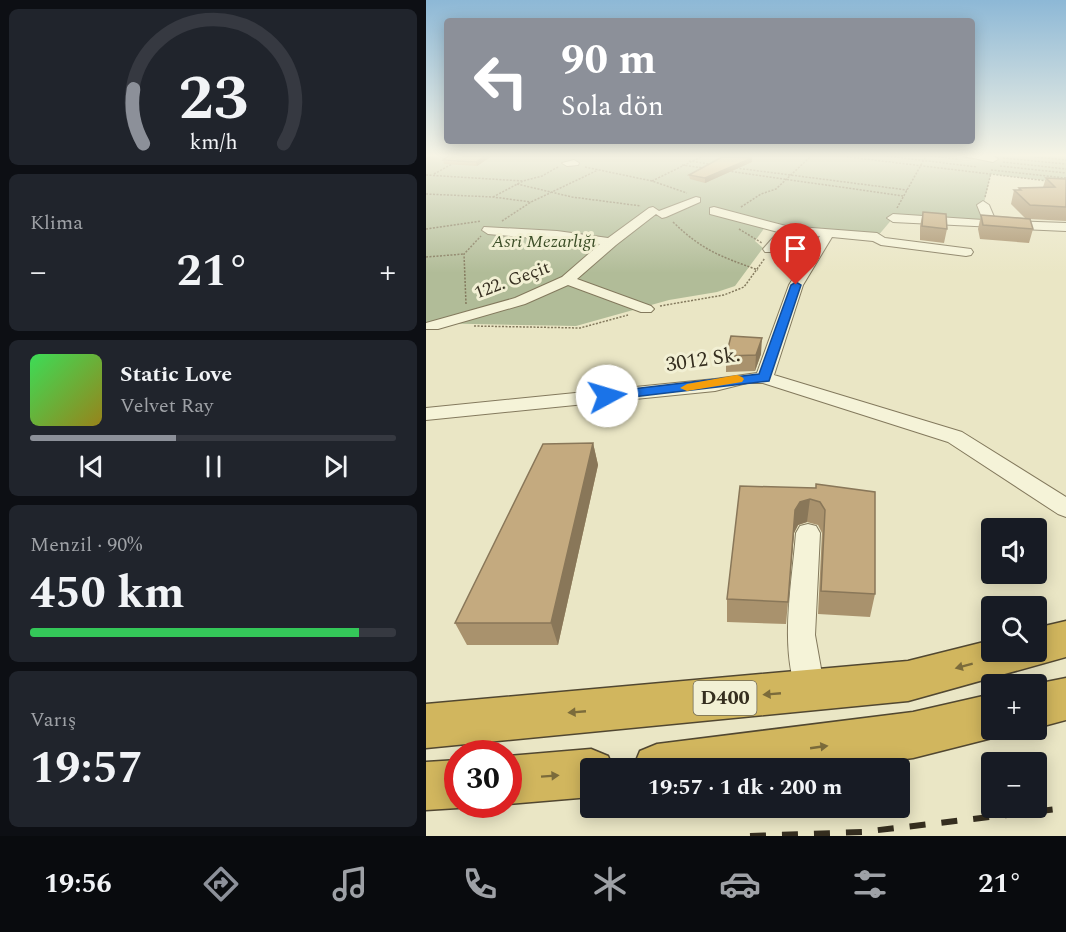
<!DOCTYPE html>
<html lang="tr">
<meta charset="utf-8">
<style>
:root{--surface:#171b24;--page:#20242c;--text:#f1f3f6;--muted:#9ea1a6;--line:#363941;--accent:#8c9099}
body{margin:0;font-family:Spectral,serif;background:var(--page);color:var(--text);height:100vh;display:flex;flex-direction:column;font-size:22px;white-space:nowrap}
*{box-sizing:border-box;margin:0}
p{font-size:20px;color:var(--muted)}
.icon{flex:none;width:33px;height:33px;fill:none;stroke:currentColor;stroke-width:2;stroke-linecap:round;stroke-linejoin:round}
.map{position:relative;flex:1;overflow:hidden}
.side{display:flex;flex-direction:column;gap:9px;padding:9px;background:#0d0f14;width:426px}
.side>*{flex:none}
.banner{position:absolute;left:18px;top:18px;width:531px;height:126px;border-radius:6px;box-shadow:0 3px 15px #0003;background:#8c9099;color:#fff;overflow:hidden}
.controls{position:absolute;left:555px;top:518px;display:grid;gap:12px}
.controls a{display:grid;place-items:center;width:66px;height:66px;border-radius:6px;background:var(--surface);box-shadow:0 3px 15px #0003;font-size:30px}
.speed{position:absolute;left:18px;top:740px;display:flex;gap:12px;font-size:30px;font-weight:700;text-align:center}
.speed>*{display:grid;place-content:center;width:78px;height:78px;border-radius:50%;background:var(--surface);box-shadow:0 3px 15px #0003;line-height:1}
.speed .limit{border:9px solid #d22;background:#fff;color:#111}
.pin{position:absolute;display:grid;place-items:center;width:51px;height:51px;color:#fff;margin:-62px -26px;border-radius:50% 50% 50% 0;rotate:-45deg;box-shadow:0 0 6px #0007}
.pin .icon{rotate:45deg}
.me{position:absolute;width:66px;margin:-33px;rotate:84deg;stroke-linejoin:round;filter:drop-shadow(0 0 4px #0008)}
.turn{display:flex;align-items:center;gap:21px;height:126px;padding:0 18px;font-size:27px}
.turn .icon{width:78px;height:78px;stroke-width:2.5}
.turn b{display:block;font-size:42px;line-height:51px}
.big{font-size:45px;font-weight:700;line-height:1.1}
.side .card{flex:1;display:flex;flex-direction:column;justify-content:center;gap:9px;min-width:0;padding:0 21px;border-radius:9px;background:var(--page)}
.side .dial{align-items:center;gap:0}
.dial svg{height:156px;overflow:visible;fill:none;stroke:var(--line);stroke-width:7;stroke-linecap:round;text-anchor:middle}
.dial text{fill:var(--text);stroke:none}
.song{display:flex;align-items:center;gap:18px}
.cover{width:72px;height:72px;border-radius:9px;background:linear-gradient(135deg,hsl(130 70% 55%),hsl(50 70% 35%))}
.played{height:6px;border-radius:3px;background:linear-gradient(90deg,var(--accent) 40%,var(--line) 40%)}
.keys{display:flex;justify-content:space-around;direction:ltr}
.heat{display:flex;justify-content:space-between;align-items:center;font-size:33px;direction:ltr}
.charge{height:9px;border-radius:4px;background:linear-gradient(90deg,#34c759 90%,var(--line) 0)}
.trip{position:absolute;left:154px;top:758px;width:330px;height:60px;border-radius:6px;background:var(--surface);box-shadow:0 3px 15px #0003;font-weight:700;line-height:60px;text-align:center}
.dock{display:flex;height:96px;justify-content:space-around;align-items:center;background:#090b0e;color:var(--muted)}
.dock .icon{width:42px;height:42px}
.dock .selected{color:var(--accent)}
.dock b{font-size:27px;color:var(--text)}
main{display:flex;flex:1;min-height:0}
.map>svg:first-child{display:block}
.cemetery{fill:#b1bc98}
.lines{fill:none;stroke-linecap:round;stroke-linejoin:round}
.minor-casing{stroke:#83795d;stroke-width:2}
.highway-casing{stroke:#514731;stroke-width:3}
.path{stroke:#83795d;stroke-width:1.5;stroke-dasharray:2 1.5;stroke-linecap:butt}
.minor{fill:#f5f3d8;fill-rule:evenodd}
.highway{fill:#d1b65e;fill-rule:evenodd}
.rail{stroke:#352e1f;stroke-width:6;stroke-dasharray:16 16;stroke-linecap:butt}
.wall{fill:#a9926d}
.shaded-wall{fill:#897759}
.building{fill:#c4aa7f;stroke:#897759;stroke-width:1.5}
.oneway{fill:#7b6b3b}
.route{fill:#1a73e8;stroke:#114b97;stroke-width:1.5}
.slow{fill:#f59e0b}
.labels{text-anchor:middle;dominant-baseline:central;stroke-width:6;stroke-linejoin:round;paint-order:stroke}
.far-park-label{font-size:18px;font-style:italic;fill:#3d4f28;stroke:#f2f0d4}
.far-street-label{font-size:18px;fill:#352e1f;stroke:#f2f0d4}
.shield{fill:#f2f0d4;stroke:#6e6855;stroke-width:1.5}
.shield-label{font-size:20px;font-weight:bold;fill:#352e1f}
.street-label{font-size:21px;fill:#352e1f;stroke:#f2f0d4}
</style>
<main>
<section class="side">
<div class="card dial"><svg viewBox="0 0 100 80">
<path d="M14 69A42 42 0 1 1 86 69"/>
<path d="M14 69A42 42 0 0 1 9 41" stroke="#8c9099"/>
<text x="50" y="56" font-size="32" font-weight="700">23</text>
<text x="50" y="72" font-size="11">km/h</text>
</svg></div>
<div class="card"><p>Klima</p>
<div class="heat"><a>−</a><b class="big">21°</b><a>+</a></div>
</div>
<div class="card">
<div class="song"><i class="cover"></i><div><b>Static Love</b><p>Velvet Ray</p></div></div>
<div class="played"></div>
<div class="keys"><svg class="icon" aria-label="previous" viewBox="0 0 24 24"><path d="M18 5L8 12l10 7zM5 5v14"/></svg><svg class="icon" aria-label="pause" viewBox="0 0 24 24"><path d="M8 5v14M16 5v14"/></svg><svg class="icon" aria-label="next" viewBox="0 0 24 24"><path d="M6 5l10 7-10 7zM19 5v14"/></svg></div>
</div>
<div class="card"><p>Menzil · 90%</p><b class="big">450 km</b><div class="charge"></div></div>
<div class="card"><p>Varış</p><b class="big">19:57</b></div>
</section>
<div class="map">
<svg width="640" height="836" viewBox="0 0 640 836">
<rect width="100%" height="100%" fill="#eae6c5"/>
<!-- cemetery -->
<path class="cemetery" d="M0,156h640v27l-75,-9 -8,33 6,17 -96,-6 -16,19 -112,-10 -10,14 8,7 -28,38 -18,6 -48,8 -93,26 -150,-3z"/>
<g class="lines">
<!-- minor casing -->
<g class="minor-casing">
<path id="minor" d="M537,156h31l4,3 -5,3z
M148,160l5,3 -1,2 -11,1 -5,-3z
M270,197l4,1v4l-34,15 -4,1 -6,-4 -40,31 -39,34 74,27 3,3 -3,3h-10l-73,-27 -43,19 -87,25h-12v-6l89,-25 47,-21 38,-33 -112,-10 -6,-4 2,-3 73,4 51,7 41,-30 4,-1 6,4z
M557,201l6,4 8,19 -2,3 -102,-5 -6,-4 6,-4 90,6 -6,-15z
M288,207l72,19 91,7 8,5 86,11 2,3 -2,3 -5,1 -85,-11 -8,-4 -41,-4 -29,48 -29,90 188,57 104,65v20l-8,-3 -110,-72 -185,-59h-16l-32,8 -289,29v-12l289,-29 42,-6 32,-88 31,-49 -31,-2 -14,18h-10l-2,-3 15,-17 -68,-18v-6z
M580,221l60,2v8l-64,-3 -2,-3 2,-3z
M382,524l8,2 4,7 -5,102 10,56 -5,10 -10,4 -10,-4c-22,-50 -8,-116 -4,-168l4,-7z"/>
</g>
<!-- highway casing -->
<g class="highway-casing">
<path id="highway" d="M640,621v36l-158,44 -482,47v-44l482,-43 84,-21v11h44v-23z
M640,678v42l-30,8v-44z
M566,694v35h17l-1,3 -16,6 -79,20 -78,10h-202l7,-17 17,-7 256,-32z
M165,749l17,7 5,12h-22v29l-83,7v-48z
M32,760v44h10l-10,4 -32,2v-48z"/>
</g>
<!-- path -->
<path class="path" d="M414,156l208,25
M461,156l90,11
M505,156l27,3
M601,156l39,4
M577,158l63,6
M0,159l5,-3
M263,161l21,3
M577,162l63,7
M256,165l22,3
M574,166l66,7
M159,167l67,14 35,12
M310,168l171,22
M565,170l75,8
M302,171l175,25
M8,174l18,-10
M0,175l97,6
M226,181l51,-25
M91,184l55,13 69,9
M0,194l67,3 38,5
M67,197l30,-16 19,-5 16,-9
M559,197l6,-24
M315,207l20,-13 15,-5 35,-33
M471,208l29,-52
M76,221l29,-19 67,-32
M247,222c30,29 47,34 85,48
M0,229l55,-8
M313,229l23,14
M0,257l38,-3
M40,304l-2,-50 17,-18
M234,306l64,-11 20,-8 21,-29
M48,326l106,2 48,-13"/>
<!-- minor -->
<use href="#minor" class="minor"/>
<!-- highway -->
<use href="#highway" class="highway"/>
<!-- rail -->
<path class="rail" d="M324,836l112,-4 204,-24"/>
</g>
<!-- wall -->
<path class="wall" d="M22,156h44l-15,10 -33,-2 -1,-4z
M326,158v4l-47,21 -15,-4 -1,-4z
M620,178l20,1v42l-36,-2 3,10 -4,14 -49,-4 -2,-10 3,-14 44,3 -14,-14 3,-14h4l1,-2 24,-1z
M497,212l24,17 -3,14 -24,-3v-14z
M335,354l-6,17 -29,1v-16z
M167,443l5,22 -40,180h-91l-12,-22z
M390,488l59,106 -5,23 -52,-3 4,-81 -4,-8 -11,-3 -9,3 -4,8 -8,91 -59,-2v-23z"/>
<!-- shaded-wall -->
<path class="shaded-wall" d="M59,156h7l-15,10 -1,-4z
M326,158v4l-47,21v-5z
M336,338l-1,16 -6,17 1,-16z
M167,443l5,22 -40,180 -7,-22z
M384,499l-3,23 -9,3 -4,8 -8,91 9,-114 5,-8z"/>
<!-- building -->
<path class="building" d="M22,156h37l-9,6 -33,-2z
M296,157l30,1 -47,20 -16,-3z
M620,178l20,1v28l-36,-2 -16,-15h7l-2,-2 36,-1z
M497,212l23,2 1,15 -25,-3z
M555,215l49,4 3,10 -50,-4z
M305,336l31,2 -6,17 -30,1z
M167,443l-42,180h-96l88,-179z
M390,484l59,8v102l-54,-3 4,-81 -5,-8 -10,-3 -10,3 -5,8 -7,92 -61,-3 13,-113 76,2z"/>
<!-- one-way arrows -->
<defs><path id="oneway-solid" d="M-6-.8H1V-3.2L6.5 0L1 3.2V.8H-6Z" transform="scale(1.5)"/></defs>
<g class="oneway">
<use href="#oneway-solid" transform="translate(538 666) rotate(165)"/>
<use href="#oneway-solid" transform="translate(346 694) rotate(175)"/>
<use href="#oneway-solid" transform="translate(151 712) rotate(175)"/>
<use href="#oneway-solid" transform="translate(393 747) rotate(-8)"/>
<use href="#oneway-solid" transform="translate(124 776) rotate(-4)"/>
</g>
<!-- sky -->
<linearGradient id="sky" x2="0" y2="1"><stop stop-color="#8db8d6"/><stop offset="0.57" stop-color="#f6f4e5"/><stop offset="1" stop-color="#f6f4e5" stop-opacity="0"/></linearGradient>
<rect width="640" height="273" fill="url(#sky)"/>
<!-- route -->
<path class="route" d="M370,282l5,3 -32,96 -162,19 -7,-4 7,-4 152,-18 32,-89z"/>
<!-- slow -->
<path class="slow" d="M311,375l5,2 2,2 -2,3 -55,9 -7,-3 7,-4z"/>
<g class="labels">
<!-- far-park labels -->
<g class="far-park-label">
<text x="118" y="241">Asri Mezarlığı</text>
</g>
<!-- far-street labels -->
<g class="far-street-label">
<text transform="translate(86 280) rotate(-20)">122. Geçit</text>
</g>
<!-- shield labels -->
<rect class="shield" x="267.5" y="681" width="63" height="34" rx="4.5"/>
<g class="shield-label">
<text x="299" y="698">D400</text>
</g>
<!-- street labels -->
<g class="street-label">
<text transform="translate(277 360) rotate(-8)">3012 Sk.</text>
</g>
</g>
</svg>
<div class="controls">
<a><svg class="icon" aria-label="sound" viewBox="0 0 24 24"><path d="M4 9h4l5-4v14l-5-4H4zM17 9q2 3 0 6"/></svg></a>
<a><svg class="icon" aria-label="search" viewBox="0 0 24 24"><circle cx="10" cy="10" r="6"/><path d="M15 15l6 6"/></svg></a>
<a>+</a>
<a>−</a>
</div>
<div class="speed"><div class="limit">30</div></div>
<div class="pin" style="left:370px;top:285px;background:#d93025"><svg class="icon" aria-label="arrive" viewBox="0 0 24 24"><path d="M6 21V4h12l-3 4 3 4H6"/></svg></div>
<svg class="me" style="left:181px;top:396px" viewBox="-20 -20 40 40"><circle r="19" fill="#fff"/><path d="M0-13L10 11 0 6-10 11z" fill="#1a73e8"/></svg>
<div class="trip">19:57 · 1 dk · 200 m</div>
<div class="banner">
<div class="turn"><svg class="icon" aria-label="left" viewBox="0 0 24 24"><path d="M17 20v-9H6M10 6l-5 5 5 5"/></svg><div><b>90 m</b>Sola dön</div></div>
</div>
</div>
</main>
<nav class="dock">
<b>19:56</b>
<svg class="icon selected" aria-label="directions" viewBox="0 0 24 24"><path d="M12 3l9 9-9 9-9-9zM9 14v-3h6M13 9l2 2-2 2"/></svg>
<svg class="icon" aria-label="music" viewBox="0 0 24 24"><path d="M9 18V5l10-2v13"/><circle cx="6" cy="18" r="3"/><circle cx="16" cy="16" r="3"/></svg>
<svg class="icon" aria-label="phone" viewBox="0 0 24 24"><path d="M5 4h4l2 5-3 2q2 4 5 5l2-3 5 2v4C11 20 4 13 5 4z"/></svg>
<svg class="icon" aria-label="climate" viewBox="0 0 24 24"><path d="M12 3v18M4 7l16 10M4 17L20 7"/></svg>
<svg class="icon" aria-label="car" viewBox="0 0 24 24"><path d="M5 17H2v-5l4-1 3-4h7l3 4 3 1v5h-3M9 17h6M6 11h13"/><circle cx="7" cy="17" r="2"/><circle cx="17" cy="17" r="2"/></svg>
<svg class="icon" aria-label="filters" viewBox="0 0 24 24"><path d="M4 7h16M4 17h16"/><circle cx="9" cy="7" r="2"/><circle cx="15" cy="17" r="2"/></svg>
<b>21°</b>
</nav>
